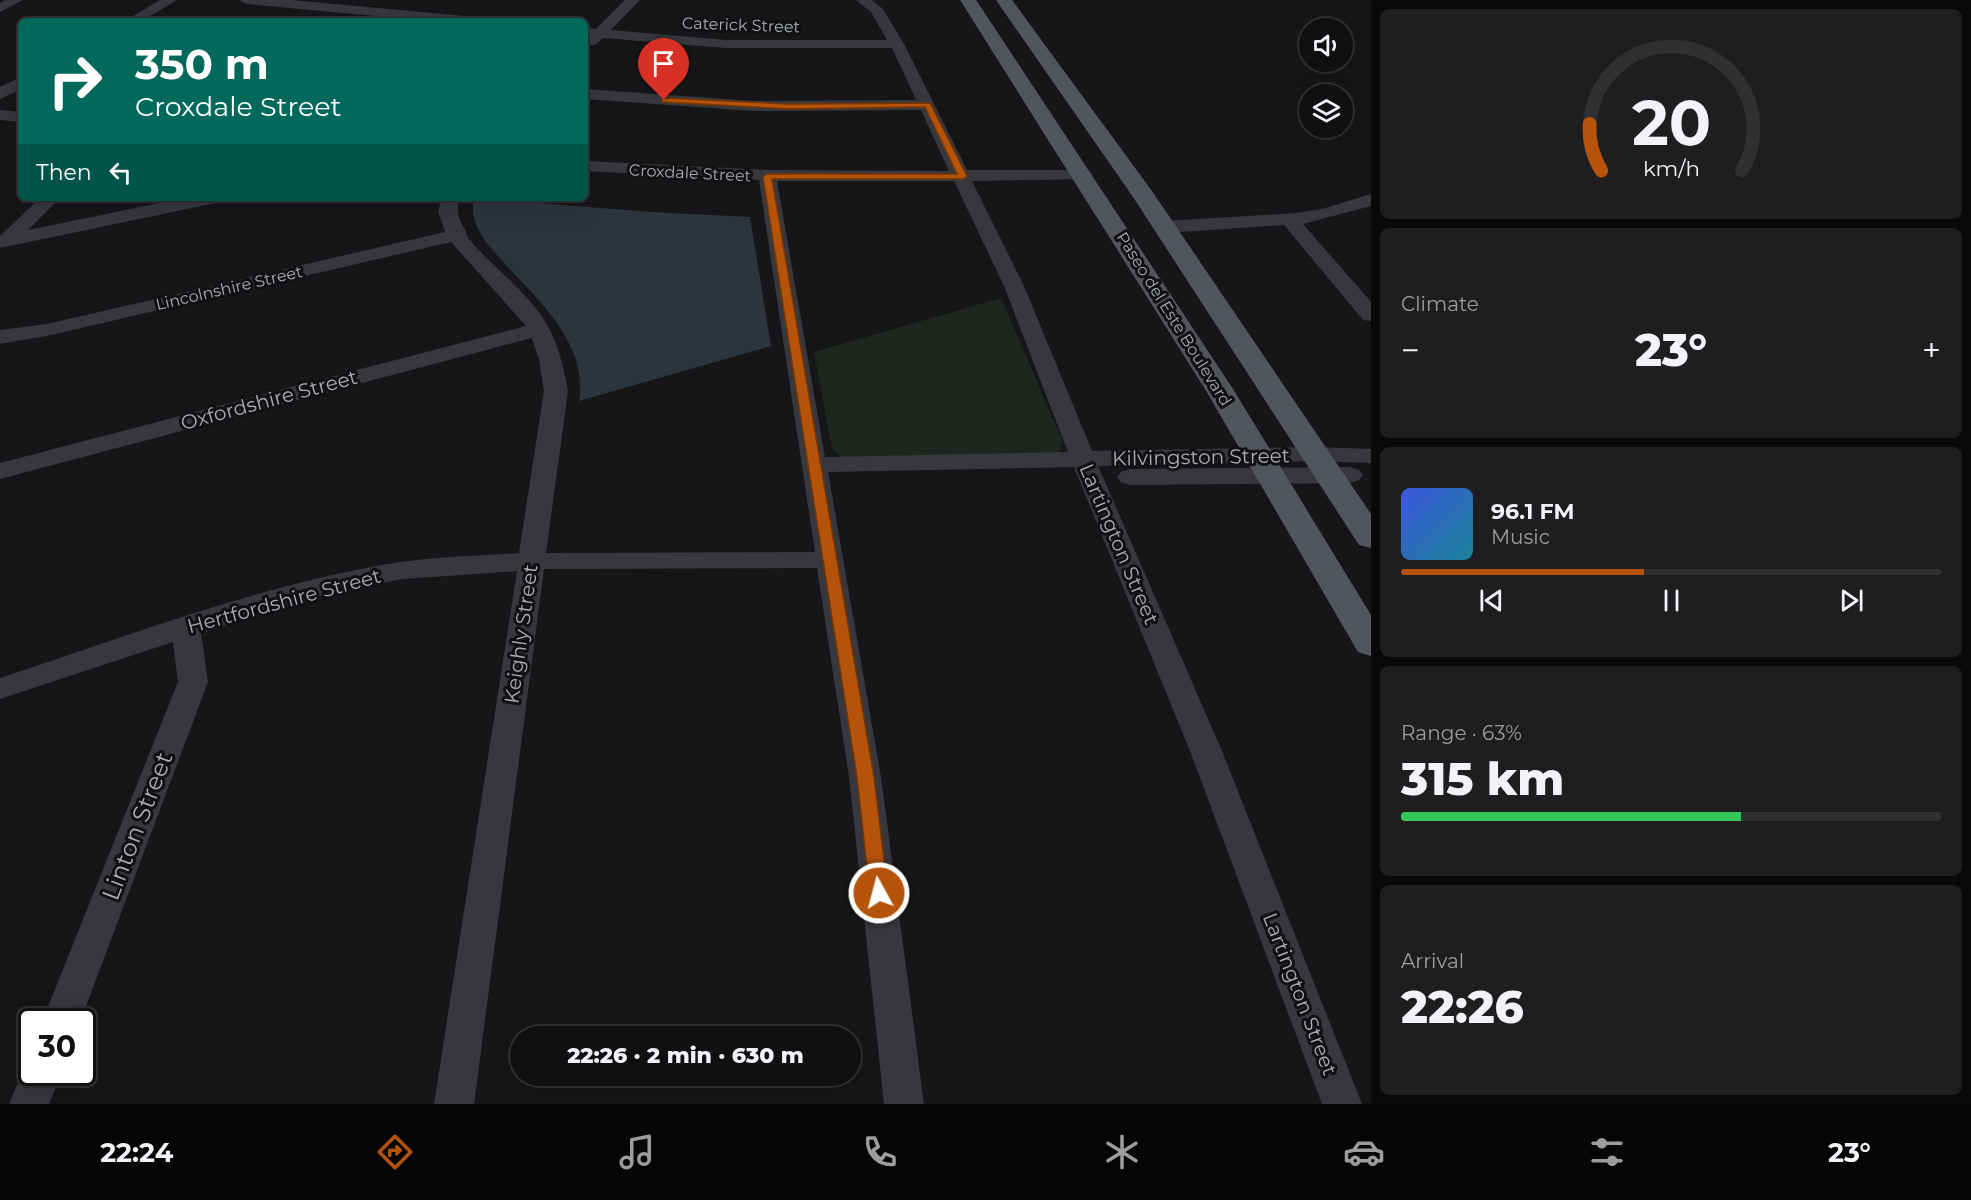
<!DOCTYPE html>
<meta charset="utf-8">
<style>
:root{--surface:#101012;--page:#1e1e20;--text:#f1f3f6;--muted:#9c9d9f;--line:#303032;--accent:#b45309}
body{margin:0;font-family:Montserrat,sans-serif;background:var(--page);color:var(--text);height:100vh;display:flex;flex-direction:column;font-size:22px;white-space:nowrap}
*{box-sizing:border-box;margin:0}
p{font-size:20px;color:var(--muted)}
.icon{flex:none;width:33px;height:33px;fill:none;stroke:currentColor;stroke-width:2;stroke-linecap:round;stroke-linejoin:round}
.map{position:relative;flex:1;overflow:hidden}
.details{display:flex;flex-direction:column;gap:9px;padding:9px;background:#09090a;width:600px}
.details>*{flex:none}
.guide{position:absolute;left:18px;top:18px;width:570px;height:183px;border-radius:9px;box-shadow:0 6px 24px #0002,0 0 0 2px var(--line);background:#00695c;color:#fff;overflow:hidden}
.fabs{position:absolute;left:1299px;top:18px;display:grid;gap:12px}
.fabs a{display:grid;place-items:center;width:54px;height:54px;border-radius:50%;background:var(--surface);box-shadow:0 6px 24px #0002,0 0 0 2px var(--line);font-size:30px}
.speed{position:absolute;left:18px;top:1008px;display:flex;gap:12px;font-size:30px;font-weight:700;text-align:center}
.speed>*{display:grid;place-content:center;width:78px;height:78px;border-radius:50%;background:var(--surface);box-shadow:0 6px 24px #0002,0 0 0 2px var(--line);line-height:1}
.speed .limit{border:3px solid #111;border-radius:9px;background:#fff;color:#111}
.pin{position:absolute;display:grid;place-items:center;width:51px;height:51px;color:#fff;margin:-62px -26px;border-radius:50% 50% 50% 0;rotate:-45deg;box-shadow:0 0 6px #0007}
.pin .icon{rotate:45deg}
.me{position:absolute;width:66px;margin:-33px;rotate:353deg;stroke-linejoin:round;filter:drop-shadow(0 0 4px #0008)}
.turn{display:flex;align-items:center;gap:21px;height:126px;padding:0 18px;font-size:27px}
.turn .icon{width:78px;height:78px;stroke-width:2.5}
.turn b{display:block;font-size:42px;line-height:51px}
.then{display:flex;align-items:center;height:57px;padding:0 18px;background:#0003;gap:12px;font-size:22px}
.big{font-size:45px;font-weight:800;line-height:1.1}
.details .widget{flex:1;display:flex;flex-direction:column;justify-content:center;gap:9px;min-width:0;padding:0 21px;border-radius:9px;background:var(--page)}
.details .dial{align-items:center;gap:0}
.dial svg{height:156px;overflow:visible;fill:none;stroke:var(--line);stroke-width:7;stroke-linecap:round;text-anchor:middle}
.dial text{fill:var(--text);stroke:none}
.song{display:flex;align-items:center;gap:18px}
.cover{width:72px;height:72px;border-radius:9px;background:linear-gradient(135deg,hsl(230 70% 55%),hsl(190 70% 35%))}
.played{height:6px;border-radius:3px;background:linear-gradient(90deg,var(--accent) 45%,var(--line) 45%)}
.keys{display:flex;justify-content:space-around;direction:ltr}
.heat{display:flex;justify-content:space-between;align-items:center;font-size:33px;direction:ltr}
.charge{height:9px;border-radius:4px;background:linear-gradient(90deg,#34c759 63%,var(--line) 0)}
.trip{position:absolute;left:510px;top:1026px;width:351px;height:60px;border-radius:30px;background:var(--surface);box-shadow:0 6px 24px #0002,0 0 0 2px var(--line);font-weight:800;line-height:60px;text-align:center}
.menu{display:flex;height:96px;justify-content:space-around;align-items:center;background:#060607;color:var(--muted)}
.menu .icon{width:42px;height:42px}
.menu .active{color:var(--accent)}
.menu b{font-size:27px;color:var(--text)}
main{display:flex;flex:1;min-height:0}
.map>svg:first-child{display:block}
.green{fill:#1e261f}
.water{fill:#2c353c}
.lines{fill:none;stroke-linecap:round;stroke-linejoin:round}
.minor{fill:#37383d;fill-rule:evenodd}
.major{fill:#53555c;fill-rule:evenodd}
.route{fill:#b45309;stroke:#753606;stroke-width:1.5}
.labels{text-anchor:middle;dominant-baseline:central;stroke-width:6;stroke-linejoin:round;paint-order:stroke}
.far-street-label{font-size:16px;fill:#a8adb8;stroke:#111113}
.street-label{font-size:20px;fill:#a8adb8;stroke:#111113}
.near-street-label{font-size:24px;fill:#a8adb8;stroke:#111113}
</style>
<main>
<div class="map">
<svg width="1371" height="1104" viewBox="0 0 1371 1104">
<rect width="100%" height="100%" fill="#161618"/>
<!-- green -->
<path class="green" d="M1001,298l62,144 -4,11 -217,4 -10,-8 -18,-97z"/>
<!-- water -->
<path class="water" d="M473,198l179,14 98,5 21,129 -192,55c9,-58 -40,-100 -75,-138 -11,-13 -24,-25 -29,-42 -3,-7 -2,-16 -2,-23z"/>
<g class="lines">
<!-- minor -->
<path class="minor" d="M5,0h18l-23,12v-9z
M160,0h17l-35,21h-17z
M239,0h52l185,17 7,4h-53l-184,-17z
M625,0h15l-29,30 115,10h161l-16,-28 -15,-12h16l11,9 21,35 63,126h122l3,4 -3,4 -6,1 -111,2 52,105 68,165 224,-4 55,2v14l-55,-2 -218,5 124,285 140,353h-40l-132,-353 -116,-284 -246,5 53,305 43,327h-40l-35,-327 -32,-209 -273,1 -70,535h-40l83,-533 -114,8 -73,14 -129,40 7,49 -128,340h-38l136,-340 -5,-40 -173,57v-21c132,-43 264,-95 401,-116 39,-6 79,-6 118,-9l25,-162 -5,-31 -7,-22 -532,141v-16l526,-137 -75,-84 -404,94 -47,8v-14l47,-6 398,-92 -7,-21 4,-13h18c-7,21 4,24 8,40 25,30 63,56 81,90 10,19 15,42 19,63l-22,162 269,-1 -56,-372 -174,-9v-10l186,9 178,1 -28,-61 -168,1 -168,-12v-10l168,12 163,-1 -24,-52h-166l-123,-10 -8,7h-10l2,-8 -2,-1v-8l11,1zM777,181h177l50,105 64,166 -243,5z
M21,77v12l-21,10v-12z
M0,110l21,2v10l-21,-2z
M1371,194v12l-68,18 68,78v19l-8,-1 -79,-95 -119,8 -7,-2 -3,-4 3,-4 7,-2 132,-8 25,-4z
M40,198h20l-32,32 156,-32h36l-2,4 -7,2 -211,44v-12z
M1350,467l9,3 4,5 -4,5 -9,3 -220,2 -9,-3 -4,-5 4,-5 9,-3z
M32,1058v14h30l-13,32h-40l19,-45z"/>
<!-- major -->
<path class="major" d="M960,0h16l257,389 138,226v41l-13,-4 -153,-263z
M996,0h16l140,191 219,323v34l-12,-3 -226,-348z"/>
</g>
<!-- route -->
<path class="route" d="M664,98l125,6 141,-1 37,73 -4,3h-191l102,598 14,116 -3,5 -6,3 -6,-3 -3,-5 -13,-116 -94,-600 4,-3h190l-32,-67 -136,2 -127,-7v-3z"/>
<g class="labels">
<!-- far-street labels -->
<g class="far-street-label">
<text transform="translate(741 25) rotate(2)">Caterick Street</text>
<text transform="translate(690 173) rotate(3)">Croxdale Street</text>
<text transform="translate(229 288) rotate(-13)">Lincolnshire Street</text>
<text transform="translate(1174 319) rotate(58)">Paseo del Este Boulevard</text>
</g>
<!-- street labels -->
<g class="street-label">
<text transform="translate(269 400) rotate(-15)">Oxfordshire Street</text>
<text transform="translate(1201 457) rotate(-1)">Kilvingston Street</text>
<text transform="translate(1119 544) rotate(67)">Lartington Street</text>
<text transform="translate(284 601) rotate(-15)">Hertfordshire Street</text>
<text transform="translate(521 634) rotate(-82)">Keighly Street</text>
<text transform="translate(1300 994) rotate(69)">Lartington Street</text>
</g>
<!-- near-street labels -->
<g class="near-street-label">
<text transform="translate(137 826) rotate(-69)">Linton Street</text>
</g>
</g>
</svg>
<div class="fabs">
<a><svg class="icon" aria-label="sound" viewBox="0 0 24 24"><path d="M4 9h4l5-4v14l-5-4H4zM17 9q2 3 0 6"/></svg></a>
<a><svg class="icon" aria-label="layers" viewBox="0 0 24 24"><path d="M12 4l9 5-9 5-9-5zM3 14l9 5 9-5"/></svg></a>
</div>
<div class="speed"><div class="limit">30</div></div>
<div class="pin" style="left:664px;top:100px;background:#d93025"><svg class="icon" aria-label="arrive" viewBox="0 0 24 24"><path d="M6 21V4h12l-3 4 3 4H6"/></svg></div>
<svg class="me" style="left:879px;top:893px" viewBox="-20 -20 40 40"><circle r="17" fill="#b45309" stroke="#fff" stroke-width="3"/><path d="M0-11L8 9 0 5-8 9z" fill="#fff"/></svg>
<div class="trip">22:26 · 2 min · 630 m</div>
<div class="guide">
<div class="turn"><svg class="icon" aria-label="right" viewBox="0 0 24 24"><path d="M7 20v-9h11M14 6l5 5-5 5"/></svg><div><b>350 m</b>Croxdale Street</div></div>
<div class="then">Then<svg class="icon" aria-label="left" viewBox="0 0 24 24"><path d="M17 20v-9H6M10 6l-5 5 5 5"/></svg></div>
</div>
</div>
<section class="details">
<div class="widget dial"><svg viewBox="0 0 100 80">
<path d="M14 69A42 42 0 1 1 86 69"/>
<path d="M14 69A42 42 0 0 1 8 45" stroke="#b45309"/>
<text x="50" y="56" font-size="32" font-weight="700">20</text>
<text x="50" y="72" font-size="11">km/h</text>
</svg></div>
<div class="widget"><p>Climate</p>
<div class="heat"><a>−</a><b class="big">23°</b><a>+</a></div>
</div>
<div class="widget">
<div class="song"><i class="cover"></i><div><b>96.1 FM</b><p>Music</p></div></div>
<div class="played"></div>
<div class="keys"><svg class="icon" aria-label="previous" viewBox="0 0 24 24"><path d="M18 5L8 12l10 7zM5 5v14"/></svg><svg class="icon" aria-label="pause" viewBox="0 0 24 24"><path d="M8 5v14M16 5v14"/></svg><svg class="icon" aria-label="next" viewBox="0 0 24 24"><path d="M6 5l10 7-10 7zM19 5v14"/></svg></div>
</div>
<div class="widget"><p>Range · 63%</p><b class="big">315 km</b><div class="charge"></div></div>
<div class="widget"><p>Arrival</p><b class="big">22:26</b></div>
</section>
</main>
<nav class="menu">
<b>22:24</b>
<svg class="icon active" aria-label="directions" viewBox="0 0 24 24"><path d="M12 3l9 9-9 9-9-9zM9 14v-3h6M13 9l2 2-2 2"/></svg>
<svg class="icon" aria-label="music" viewBox="0 0 24 24"><path d="M9 18V5l10-2v13"/><circle cx="6" cy="18" r="3"/><circle cx="16" cy="16" r="3"/></svg>
<svg class="icon" aria-label="phone" viewBox="0 0 24 24"><path d="M5 4h4l2 5-3 2q2 4 5 5l2-3 5 2v4C11 20 4 13 5 4z"/></svg>
<svg class="icon" aria-label="climate" viewBox="0 0 24 24"><path d="M12 3v18M4 7l16 10M4 17L20 7"/></svg>
<svg class="icon" aria-label="car" viewBox="0 0 24 24"><path d="M5 17H2v-5l4-1 3-4h7l3 4 3 1v5h-3M9 17h6M6 11h13"/><circle cx="7" cy="17" r="2"/><circle cx="17" cy="17" r="2"/></svg>
<svg class="icon" aria-label="filters" viewBox="0 0 24 24"><path d="M4 7h16M4 17h16"/><circle cx="9" cy="7" r="2"/><circle cx="15" cy="17" r="2"/></svg>
<b>23°</b>
</nav>
